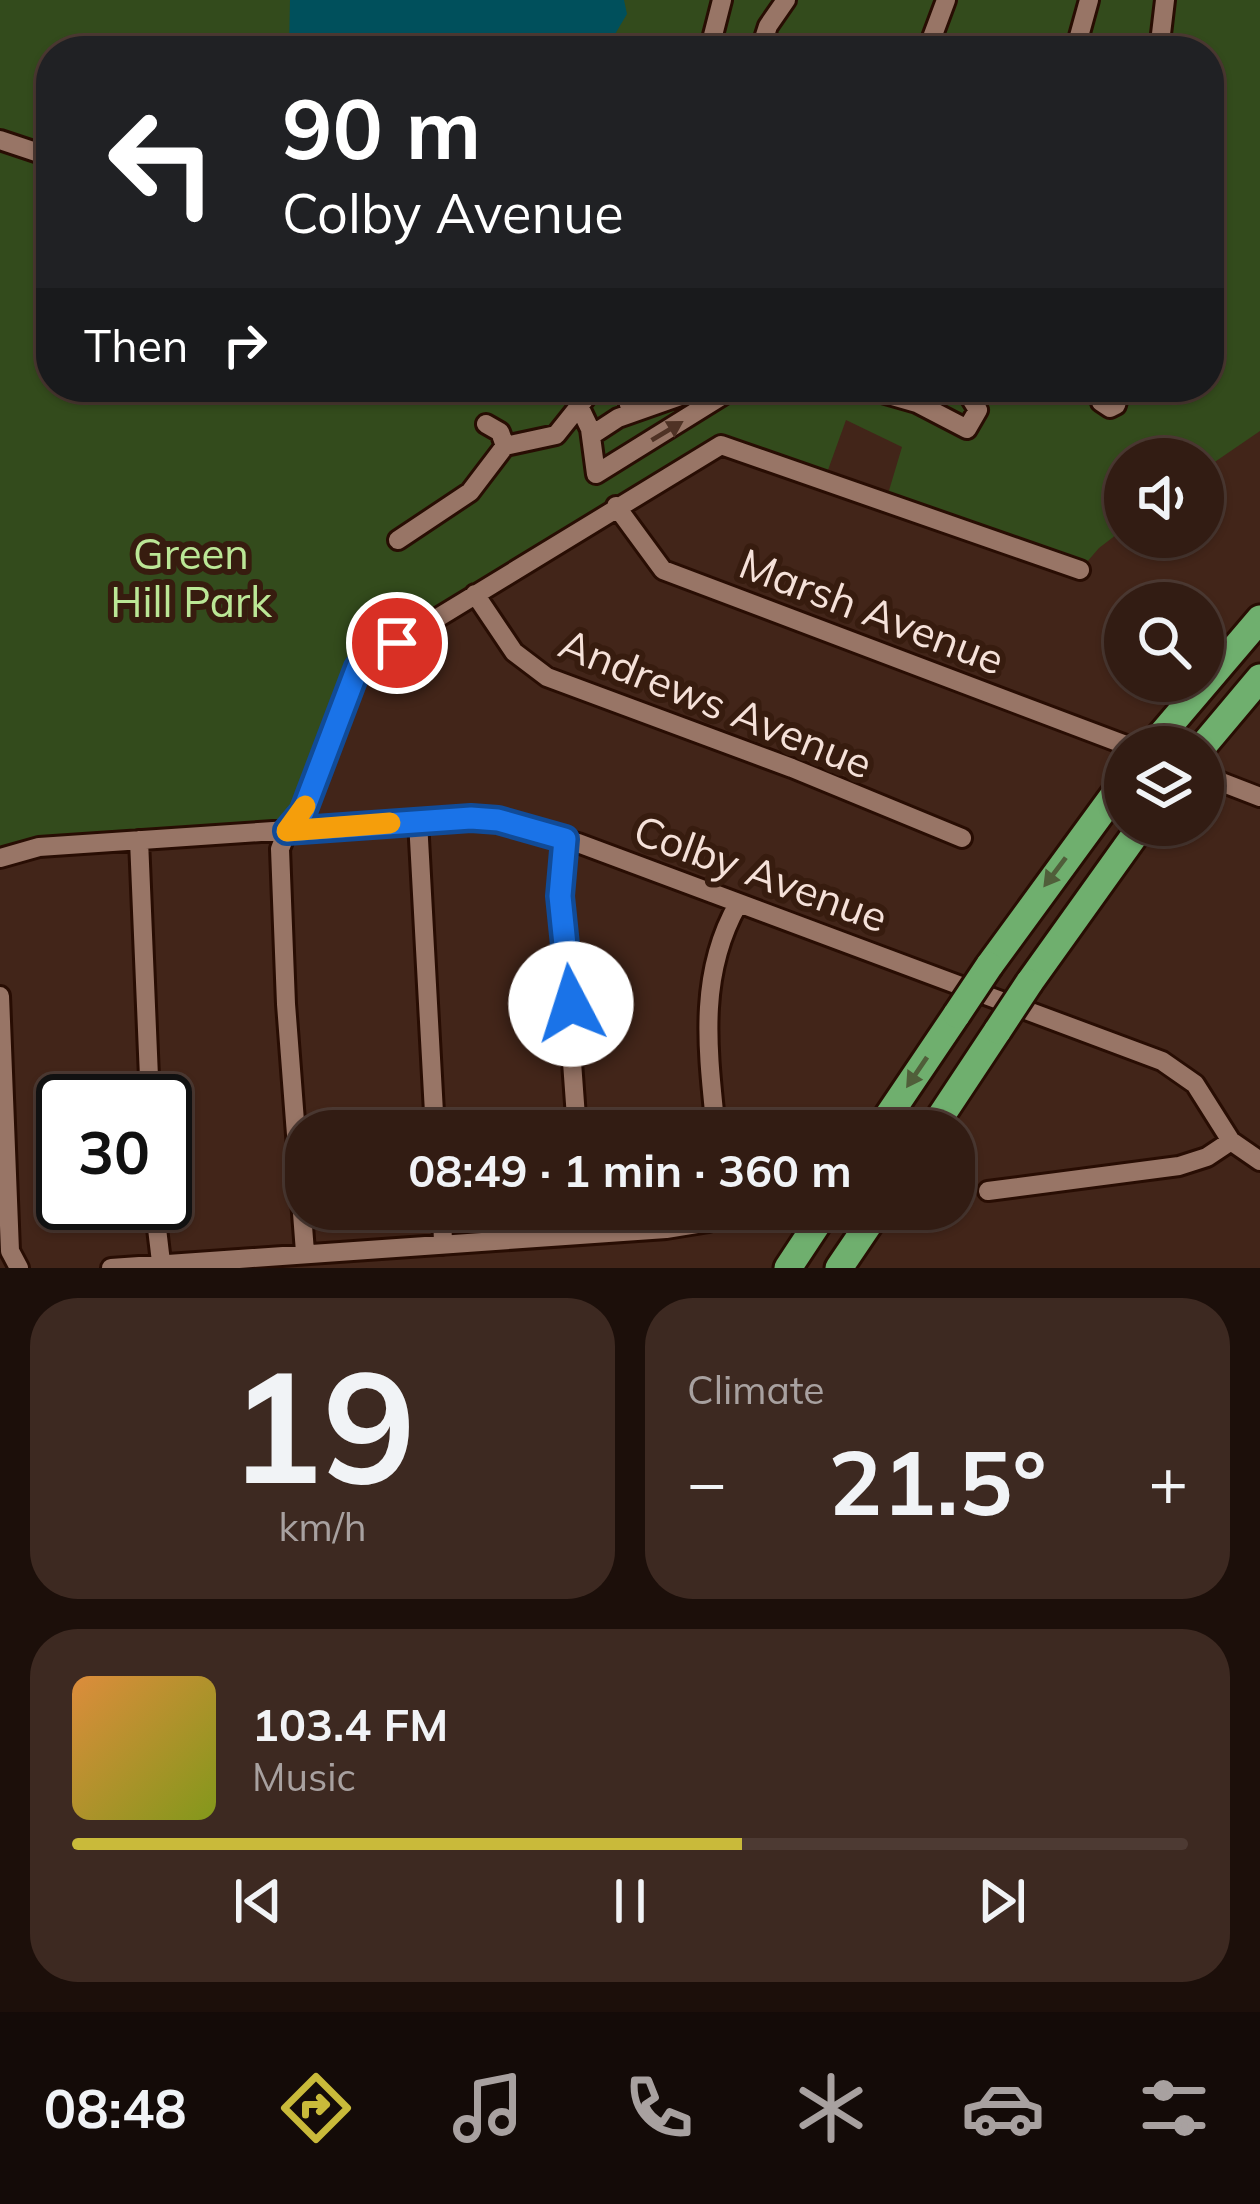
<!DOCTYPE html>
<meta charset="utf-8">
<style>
:root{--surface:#321c13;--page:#3d2921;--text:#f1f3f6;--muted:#a8a1a0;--line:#4d3a33;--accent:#c9ba3a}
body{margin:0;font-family:Mulish,sans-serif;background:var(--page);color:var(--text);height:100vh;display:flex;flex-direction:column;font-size:45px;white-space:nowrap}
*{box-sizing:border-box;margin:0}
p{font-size:39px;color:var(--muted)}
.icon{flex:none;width:66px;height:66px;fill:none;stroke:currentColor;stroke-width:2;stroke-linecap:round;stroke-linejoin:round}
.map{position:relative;height:1268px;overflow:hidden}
.details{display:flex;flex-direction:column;gap:30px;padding:30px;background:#1c0f0a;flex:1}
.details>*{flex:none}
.guide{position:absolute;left:36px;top:36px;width:1188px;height:366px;border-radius:48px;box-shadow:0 3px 9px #0004,0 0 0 3px var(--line);background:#202124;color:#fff;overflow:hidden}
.controls{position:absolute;left:1104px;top:438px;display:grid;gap:24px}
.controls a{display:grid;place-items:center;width:120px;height:120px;border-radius:50%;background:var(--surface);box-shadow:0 3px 9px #0004,0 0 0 3px var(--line);font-size:60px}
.speed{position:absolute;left:36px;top:1074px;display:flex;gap:24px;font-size:60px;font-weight:700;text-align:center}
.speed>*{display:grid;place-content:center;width:156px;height:156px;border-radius:50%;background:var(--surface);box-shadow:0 3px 9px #0004,0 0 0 3px var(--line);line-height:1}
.speed .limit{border:6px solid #111;border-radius:18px;background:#fff;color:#111}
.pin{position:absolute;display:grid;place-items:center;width:102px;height:102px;color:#fff;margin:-51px;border:6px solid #fff;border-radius:50%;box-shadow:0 3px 12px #0007}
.me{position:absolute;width:132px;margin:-66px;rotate:355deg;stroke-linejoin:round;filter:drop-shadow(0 0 9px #0008)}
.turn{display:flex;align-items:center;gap:42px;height:252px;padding:0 48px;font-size:54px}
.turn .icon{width:156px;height:156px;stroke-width:2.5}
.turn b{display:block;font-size:84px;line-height:102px}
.then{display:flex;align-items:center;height:114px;padding:0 48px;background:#0003;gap:24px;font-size:45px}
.big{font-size:90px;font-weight:700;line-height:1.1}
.details .tile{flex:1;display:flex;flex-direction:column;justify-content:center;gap:18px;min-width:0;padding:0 42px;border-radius:48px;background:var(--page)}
.details .dial{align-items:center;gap:0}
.dial b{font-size:156px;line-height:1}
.song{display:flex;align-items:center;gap:36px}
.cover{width:144px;height:144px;border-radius:18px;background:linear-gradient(135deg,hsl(30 70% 55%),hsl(70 70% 35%))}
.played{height:12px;border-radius:6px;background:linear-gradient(90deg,var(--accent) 60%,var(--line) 60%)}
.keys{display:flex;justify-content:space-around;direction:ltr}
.heat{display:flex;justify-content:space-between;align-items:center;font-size:66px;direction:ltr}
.details .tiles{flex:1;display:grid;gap:30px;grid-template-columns:1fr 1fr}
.tile:last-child{grid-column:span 2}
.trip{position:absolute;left:285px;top:1110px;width:690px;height:120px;border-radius:48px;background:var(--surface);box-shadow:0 3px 9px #0004,0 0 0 3px var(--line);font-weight:700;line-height:120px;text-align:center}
.menu{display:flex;height:192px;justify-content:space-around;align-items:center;background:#140b08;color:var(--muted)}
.menu .icon{width:84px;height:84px}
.menu .on{color:var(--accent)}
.menu b{font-size:54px;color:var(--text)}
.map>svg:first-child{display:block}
.green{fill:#334b1c;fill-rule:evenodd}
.water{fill:#00505c}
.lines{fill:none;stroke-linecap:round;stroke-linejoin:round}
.minor-casing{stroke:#280d03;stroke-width:24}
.highway-casing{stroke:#280d03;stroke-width:33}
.minor{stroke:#987566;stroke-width:18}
.highway{stroke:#6faf6e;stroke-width:27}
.highway-bridge-casing{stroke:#280d03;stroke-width:33;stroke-linecap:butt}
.highway-bridge{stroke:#6faf6e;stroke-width:27}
.oneway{fill:#4f3225}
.oneway2{fill:#505e3a}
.route-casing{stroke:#114b97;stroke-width:30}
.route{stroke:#1a73e8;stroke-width:21}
.slow{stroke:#f59e0b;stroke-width:21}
.labels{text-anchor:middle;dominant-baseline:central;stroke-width:12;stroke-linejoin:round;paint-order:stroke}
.park-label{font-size:42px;fill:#bbe796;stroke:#371c0f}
.street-label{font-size:42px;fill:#f5e1d9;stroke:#371c0f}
</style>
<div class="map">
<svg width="1260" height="1268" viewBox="0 0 1260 1268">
<rect width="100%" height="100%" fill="#422519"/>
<!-- green -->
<path class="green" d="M0,0h1260v431l-57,39v-11h-78v69l-26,20 -19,22 -195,-66 17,-57 -56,-27 -22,61 -103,-36 -363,222 -61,154 -297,30zM51,51h1158v336h-1158z"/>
<!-- water -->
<path class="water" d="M290,0h334l3,14 -22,37h-316z"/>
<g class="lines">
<!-- minor casing -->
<g class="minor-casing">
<path id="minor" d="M709,51l13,-51
M760,51l8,-25 18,-26
M927,51l19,-51
M1075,51l14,-51
M1159,51l6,-51
M0,140l51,17
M570,387l20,42 6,45 140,-87
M627,387l2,18
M861,387l56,16 50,26 11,-19 -10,-16 -13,-7
M1103,387l-2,15 9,6 6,-3 5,-18
M486,424l14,8 5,14
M592,435l26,-17 88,-31
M616,506l47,64 468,177
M398,540l72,-48 35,-46 51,-11 36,-45 19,-3
M475,594l39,58 33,25 245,91 170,70
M1203,775l57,22
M418,821l17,310
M565,839l-5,57 17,235
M139,840l11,261
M0,858l39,-11 412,-28 47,2 80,22 584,218 33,23 36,57
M0,996l10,255 9,17
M716,1131c-8,-79 -19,-155 22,-227
M988,1191l191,-25 28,-9 24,-16 29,20
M154,1203l7,59
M442,1209l1,36
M582,1209l2,25
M305,1252l-19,-248 -6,-155 7,-18 16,-19 54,-145 364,-222 359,125
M111,1268l555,-39 43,-7 15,-13"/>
</g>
<!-- highway casing -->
<g class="highway-casing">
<path id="highway" d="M1151,747l109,-128
M1202,747l58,-69
M989,966l136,-186
M1029,983l113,-158
M878,1131l79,-117
M931,1131l67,-101
M788,1268l39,-59
M839,1268l40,-59"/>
</g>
<!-- minor -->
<use href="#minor" class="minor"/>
<!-- highway -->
<use href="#highway" class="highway"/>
<!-- highway-bridge casing -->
<g class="highway-bridge-casing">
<path id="highway-bridge" d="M957,1014l32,-48
M998,1030l31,-47"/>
</g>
<!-- highway-bridge -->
<use href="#highway-bridge" class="highway-bridge"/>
</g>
<!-- one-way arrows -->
<defs><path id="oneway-solid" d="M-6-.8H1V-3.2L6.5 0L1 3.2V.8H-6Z" transform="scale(3)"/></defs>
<use class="oneway" href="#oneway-solid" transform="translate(667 431) rotate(-31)"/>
<g class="oneway2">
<use href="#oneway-solid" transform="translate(1055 872) rotate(127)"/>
<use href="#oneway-solid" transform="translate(917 1072) rotate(124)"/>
</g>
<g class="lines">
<!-- route casing -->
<g class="route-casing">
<path id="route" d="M397,643l-39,24 -55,145 -16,19 184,-13 27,2 67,19 -5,57 11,108"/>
</g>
<!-- route -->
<use href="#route" class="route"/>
<!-- slow -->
<path class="slow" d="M305,806l-18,25 103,-8"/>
</g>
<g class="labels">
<!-- park labels -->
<g class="park-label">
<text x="191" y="553">Green<tspan x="191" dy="48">Hill Park</tspan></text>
</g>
<!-- street labels -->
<g class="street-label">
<text transform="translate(872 611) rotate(21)">Marsh Avenue</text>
<text transform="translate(716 703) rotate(22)">Andrews Avenue</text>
<text transform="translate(761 873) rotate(20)">Colby Avenue</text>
</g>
</g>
</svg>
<div class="controls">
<a><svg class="icon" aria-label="sound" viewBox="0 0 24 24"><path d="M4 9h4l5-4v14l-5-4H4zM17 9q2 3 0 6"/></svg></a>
<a><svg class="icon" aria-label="search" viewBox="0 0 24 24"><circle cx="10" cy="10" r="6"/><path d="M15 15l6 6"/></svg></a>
<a><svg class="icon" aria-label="layers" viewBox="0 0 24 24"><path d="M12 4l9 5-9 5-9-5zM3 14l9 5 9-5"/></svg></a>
</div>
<div class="speed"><div class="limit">30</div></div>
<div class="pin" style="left:397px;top:643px;background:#d93025"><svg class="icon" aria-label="arrive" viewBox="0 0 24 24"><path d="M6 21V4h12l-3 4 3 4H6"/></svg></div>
<svg class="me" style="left:571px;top:1004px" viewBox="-20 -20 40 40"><circle r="19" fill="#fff"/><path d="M0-13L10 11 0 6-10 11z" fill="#1a73e8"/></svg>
<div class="trip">08:49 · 1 min · 360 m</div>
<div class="guide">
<div class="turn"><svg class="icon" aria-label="left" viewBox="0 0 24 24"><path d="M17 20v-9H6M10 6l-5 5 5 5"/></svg><div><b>90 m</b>Colby Avenue</div></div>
<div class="then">Then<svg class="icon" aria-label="right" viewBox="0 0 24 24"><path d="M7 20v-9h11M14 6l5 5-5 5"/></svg></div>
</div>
</div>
<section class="details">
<div class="tiles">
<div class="tile dial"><b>19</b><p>km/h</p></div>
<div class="tile"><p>Climate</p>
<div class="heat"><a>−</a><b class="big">21.5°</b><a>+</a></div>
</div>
<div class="tile">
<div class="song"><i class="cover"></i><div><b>103.4 FM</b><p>Music</p></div></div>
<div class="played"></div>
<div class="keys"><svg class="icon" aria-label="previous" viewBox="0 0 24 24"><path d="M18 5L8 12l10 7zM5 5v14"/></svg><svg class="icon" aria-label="pause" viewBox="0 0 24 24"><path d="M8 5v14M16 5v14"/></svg><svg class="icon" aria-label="next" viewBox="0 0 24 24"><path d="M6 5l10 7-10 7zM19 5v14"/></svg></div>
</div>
</div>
</section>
<nav class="menu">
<b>08:48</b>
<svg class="icon on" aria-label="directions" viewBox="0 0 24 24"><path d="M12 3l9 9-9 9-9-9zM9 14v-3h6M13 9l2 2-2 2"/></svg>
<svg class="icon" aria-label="music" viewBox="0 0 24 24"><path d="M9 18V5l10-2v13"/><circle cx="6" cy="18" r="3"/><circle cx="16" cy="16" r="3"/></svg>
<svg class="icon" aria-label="phone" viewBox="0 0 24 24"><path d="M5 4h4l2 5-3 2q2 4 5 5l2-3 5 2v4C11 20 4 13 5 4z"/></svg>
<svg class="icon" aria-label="climate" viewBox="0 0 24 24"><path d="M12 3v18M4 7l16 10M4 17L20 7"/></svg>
<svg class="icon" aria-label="car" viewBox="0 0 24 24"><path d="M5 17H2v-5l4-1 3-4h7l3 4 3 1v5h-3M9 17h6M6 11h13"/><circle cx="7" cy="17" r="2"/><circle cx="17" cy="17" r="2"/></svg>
<svg class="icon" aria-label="filters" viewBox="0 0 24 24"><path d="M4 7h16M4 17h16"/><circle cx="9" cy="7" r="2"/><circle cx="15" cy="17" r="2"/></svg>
</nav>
